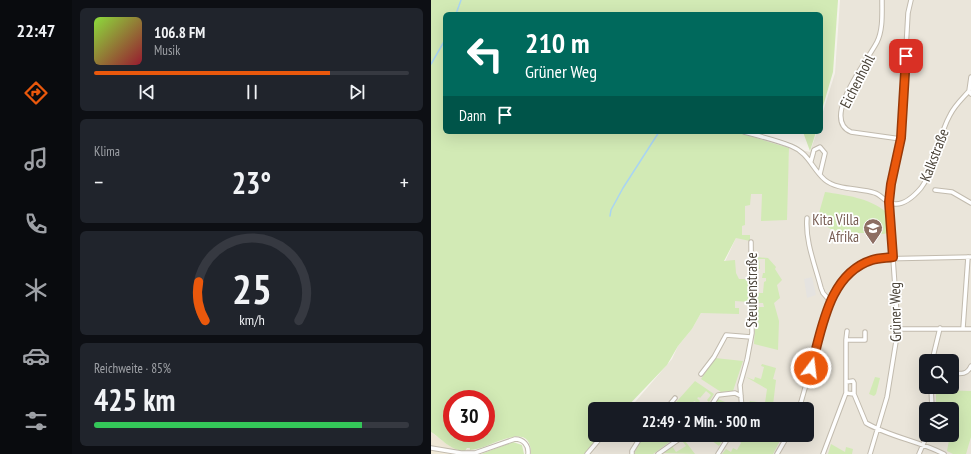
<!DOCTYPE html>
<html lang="de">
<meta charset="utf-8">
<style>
:root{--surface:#171b24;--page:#20242c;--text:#f1f3f6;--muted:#9ea1a6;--line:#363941;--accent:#ea580c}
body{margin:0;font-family:"PT Sans Narrow",sans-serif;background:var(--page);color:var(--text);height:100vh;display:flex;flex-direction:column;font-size:15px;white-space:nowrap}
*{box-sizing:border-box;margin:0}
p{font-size:13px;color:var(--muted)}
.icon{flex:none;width:22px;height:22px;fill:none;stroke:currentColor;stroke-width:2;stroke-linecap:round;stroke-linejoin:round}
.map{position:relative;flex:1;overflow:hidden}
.sheet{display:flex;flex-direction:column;gap:8px;padding:8px;background:#0d0f14;width:359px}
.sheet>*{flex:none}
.banner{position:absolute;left:12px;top:12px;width:380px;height:122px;border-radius:6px;box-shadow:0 4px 16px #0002;background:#00695c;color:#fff;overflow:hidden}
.fabs{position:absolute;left:488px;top:354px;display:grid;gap:8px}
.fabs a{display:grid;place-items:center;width:40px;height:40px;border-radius:6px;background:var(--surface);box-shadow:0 4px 16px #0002;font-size:20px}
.speed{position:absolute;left:12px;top:390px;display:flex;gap:8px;font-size:20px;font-weight:700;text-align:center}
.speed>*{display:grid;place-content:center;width:52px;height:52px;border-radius:50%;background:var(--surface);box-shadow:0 4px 16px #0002;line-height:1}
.speed .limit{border:6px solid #d22;background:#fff;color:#111}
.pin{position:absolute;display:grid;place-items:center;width:34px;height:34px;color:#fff;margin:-17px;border-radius:8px;box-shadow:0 2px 6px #0006}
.me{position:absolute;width:44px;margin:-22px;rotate:15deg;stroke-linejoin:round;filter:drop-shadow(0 0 3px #0008)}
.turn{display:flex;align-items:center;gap:14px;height:84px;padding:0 16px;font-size:18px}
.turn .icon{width:52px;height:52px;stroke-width:2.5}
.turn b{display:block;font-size:28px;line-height:34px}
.then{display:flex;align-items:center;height:38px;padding:0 16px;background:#0003;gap:8px;font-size:15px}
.big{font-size:30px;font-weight:700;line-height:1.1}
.sheet .card{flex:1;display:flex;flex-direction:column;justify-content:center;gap:6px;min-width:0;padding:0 14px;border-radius:6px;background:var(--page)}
.sheet .dial{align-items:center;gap:0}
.dial svg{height:104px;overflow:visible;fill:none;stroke:var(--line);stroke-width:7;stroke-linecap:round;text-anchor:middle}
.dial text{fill:var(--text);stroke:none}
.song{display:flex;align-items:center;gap:12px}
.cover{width:48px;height:48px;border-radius:6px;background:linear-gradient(135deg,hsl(90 70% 55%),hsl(350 70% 35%))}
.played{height:4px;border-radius:2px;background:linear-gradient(90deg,var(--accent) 75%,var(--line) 75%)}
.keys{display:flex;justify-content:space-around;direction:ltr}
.heat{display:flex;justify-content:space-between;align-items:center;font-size:22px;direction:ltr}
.charge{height:6px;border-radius:3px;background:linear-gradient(90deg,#34c759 85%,var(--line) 0)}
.trip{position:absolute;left:157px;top:402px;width:226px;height:40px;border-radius:6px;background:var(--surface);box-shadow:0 4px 16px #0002;font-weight:700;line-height:40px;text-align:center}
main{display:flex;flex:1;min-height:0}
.menu{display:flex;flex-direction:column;width:72px;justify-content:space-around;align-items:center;background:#090b0e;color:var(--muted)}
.menu .icon{width:28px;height:28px}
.menu .selected{color:var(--accent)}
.menu b{font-size:18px;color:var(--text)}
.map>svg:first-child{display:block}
.residential{fill:#eae5da;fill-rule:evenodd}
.education{fill:#efe8d6}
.green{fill:#d2eab5;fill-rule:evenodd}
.parking{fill:#e5e3e0}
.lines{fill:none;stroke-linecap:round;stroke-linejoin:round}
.stream{stroke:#a9d4f2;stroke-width:1.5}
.minor-casing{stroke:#c2bbae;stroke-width:5.5}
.minor{stroke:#fff;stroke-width:3.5}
.route-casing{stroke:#983908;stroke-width:10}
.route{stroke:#ea580c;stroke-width:7}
.labels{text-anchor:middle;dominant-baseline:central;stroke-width:3.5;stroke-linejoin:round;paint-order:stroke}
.street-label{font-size:15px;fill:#4b4439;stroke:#fff}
.education-label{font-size:15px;fill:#785e54;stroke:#fff;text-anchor:end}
</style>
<main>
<nav class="menu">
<b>22:47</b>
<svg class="icon selected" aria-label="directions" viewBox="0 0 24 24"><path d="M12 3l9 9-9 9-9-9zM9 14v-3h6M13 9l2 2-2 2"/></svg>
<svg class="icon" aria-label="music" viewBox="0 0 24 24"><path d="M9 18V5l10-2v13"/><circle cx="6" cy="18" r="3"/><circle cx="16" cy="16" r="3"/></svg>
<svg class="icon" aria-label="phone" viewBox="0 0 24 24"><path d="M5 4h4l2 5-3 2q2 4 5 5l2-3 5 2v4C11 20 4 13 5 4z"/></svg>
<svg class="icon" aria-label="climate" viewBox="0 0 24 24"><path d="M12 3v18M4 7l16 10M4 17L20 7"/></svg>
<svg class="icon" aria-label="car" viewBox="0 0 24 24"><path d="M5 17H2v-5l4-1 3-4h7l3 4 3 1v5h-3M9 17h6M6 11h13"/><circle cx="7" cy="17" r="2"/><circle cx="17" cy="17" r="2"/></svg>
<svg class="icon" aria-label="filters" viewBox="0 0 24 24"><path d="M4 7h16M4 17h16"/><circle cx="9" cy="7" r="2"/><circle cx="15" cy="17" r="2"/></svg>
</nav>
<section class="sheet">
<div class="card">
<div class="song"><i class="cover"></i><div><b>106.8 FM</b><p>Musik</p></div></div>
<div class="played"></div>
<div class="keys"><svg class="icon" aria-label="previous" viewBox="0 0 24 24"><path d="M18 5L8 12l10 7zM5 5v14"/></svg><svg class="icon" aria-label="pause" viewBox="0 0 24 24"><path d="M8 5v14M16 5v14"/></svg><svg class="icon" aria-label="next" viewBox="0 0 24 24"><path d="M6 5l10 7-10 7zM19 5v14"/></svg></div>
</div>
<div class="card"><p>Klima</p>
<div class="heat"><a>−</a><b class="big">23°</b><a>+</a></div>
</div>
<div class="card dial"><svg viewBox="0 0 100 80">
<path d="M14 69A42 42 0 1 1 86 69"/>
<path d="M14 69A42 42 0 0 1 9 39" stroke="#ea580c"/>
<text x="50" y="56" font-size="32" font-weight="700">25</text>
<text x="50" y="72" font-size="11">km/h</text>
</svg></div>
<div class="card"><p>Reichweite · 85%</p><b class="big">425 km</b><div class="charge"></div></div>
</section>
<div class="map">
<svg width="540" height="454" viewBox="0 0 540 454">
<rect width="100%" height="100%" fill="#f6f3ec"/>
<!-- residential -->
<path class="residential" d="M409,0h131v454h-381l17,-19h200v-26h-178l43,-50 6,-13 14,-17 9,-16 35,-75 7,-46 44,-6 2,-39 21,5 7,-20h4v-14l14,-45zM495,361h26v26h-26zM495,409h26v26h-26z"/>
<!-- education -->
<path class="education" d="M0,432l17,13 12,6 11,-3 -1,6h-39z"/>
<!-- green -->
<path class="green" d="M0,0h407l-5,72 -12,41v-99h-376v118h292l52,16 -2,72 -26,1 1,-27h-11l-1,11 -5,1v19l-3,1v9h8v6l-14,-3 -12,23 11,-1 1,13 3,6h6l4,4v19l-14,-1v7h4v6l-38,-1 -9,16 -14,17 -11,19 -42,44h-30v26h6l-17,19h-53c0,-37 -42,-4 -61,-4v-2h-3l-2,3c-14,0 -23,-12 -34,-19zM21,399h34v34h-34z
M372,132h13l-6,19z
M394,192c20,3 45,6 61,20l2,21c-7,2 -15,0 -22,0 -17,0 -43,2 -47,-20z
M324,257l13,1 8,9 -1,2 7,11 -5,5 3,13 -6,5 5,18 -1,29 -24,-6 2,-37h8l-1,-4h-7v-10h7l1,-11 2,-1v-3h-4l1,-5h2v-14h-6l1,10h-4z
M284,358l28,3 -10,30 -12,1 -20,-13z
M386,360l9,1 -1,13h-11z
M331,364l14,4 -3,11 3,1 -3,25 22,4h-49l4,-8 15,2 2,-14 -21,-12 8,3 1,-3 6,2 3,-12 -3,-1z
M444,377l5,1 -4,16 -2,2 -5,-2z
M264,381l19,13 -5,8 -2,-2 4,-5 -5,-4 -6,7 -1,-1 -2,1 3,3 -3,4 -2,-4 -2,1 2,3 -2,4h-23z
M505,390l35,1v46l-5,17h-13l-6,-3 3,-16h2v-26h-16z
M287,399l21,9v1h-28z
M214,435h34l-26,19h-19l5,-11z
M273,435h22l-7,11z
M304,435h5l-2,2 4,2 2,-4h39l-10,19h-51l4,-5 5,3 2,-4 4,2 4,-7z
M254,441l10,13 -32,-1 9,-7 4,6 10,-6 -3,-4z
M82,442l9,3 2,9h-43z
M400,444l14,8 1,-5 7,2 -1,5h-24z"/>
<!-- parking -->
<path class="parking" d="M381,277l4,18 -9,3 -3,-19z"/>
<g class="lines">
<!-- stream -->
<path class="stream" d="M25,14l5,-14
M0,64l14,-24
M179,216l1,-6 12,-22 36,-56"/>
<!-- minor casing -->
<g class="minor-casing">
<path id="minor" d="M451,0c0,14 1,30 -5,42 -9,18 -57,77 -26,90l50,7
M540,77l-2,14 2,3
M313,132c15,4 32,8 47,14 18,7 21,23 34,34 12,10 35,8 50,13 7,2 12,12 21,11 9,0 19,-9 25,-16 16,-22 16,-50 29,-73 5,-10 12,-16 19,-24
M380,161l3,-11 6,-3 5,6 -5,21
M504,190l17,2 19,11
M376,218c-2,23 8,47 14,70l2,5 7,8
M532,328l5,-71
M467,329h73
M415,340h19v-8
M501,361l8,-33
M521,373c9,1 15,2 19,-7
M270,374l13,-17 12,-22 25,2
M415,382v-42l1,-9
M500,387l1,22
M423,394v-11l-1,-2 -7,1v11l8,1 12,29c24,14 53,18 78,31
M235,409l9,-11
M278,409l9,-14 17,-2 6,3
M311,409l-2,-24 7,-25 5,-27 -1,-91
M368,409l31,-108c10,-20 26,-38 47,-42l94,-2
M0,448l30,5h14l40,-14c8,0 14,6 13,15
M156,454l16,-19
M201,454v-3l10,-16
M227,454l27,-19
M287,454l12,-19
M346,454l11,-19
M392,454l23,-61
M439,454l17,-57 11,-68 -9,-127 2,-18 10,-45 7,-126 3,-13
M488,454l8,-19"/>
</g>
<!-- minor -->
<use href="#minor" class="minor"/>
</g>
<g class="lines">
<!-- route casing -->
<g class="route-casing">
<path id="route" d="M380,368c11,-38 17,-94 61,-108 6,-2 14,-2 21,-3l-4,-55 2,-18 10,-46 5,-82"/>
</g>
<!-- route -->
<use href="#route" class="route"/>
</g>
<!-- icons -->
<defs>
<g id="school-pin" transform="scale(1)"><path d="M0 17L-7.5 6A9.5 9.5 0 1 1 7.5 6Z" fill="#8d6e63" stroke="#fff"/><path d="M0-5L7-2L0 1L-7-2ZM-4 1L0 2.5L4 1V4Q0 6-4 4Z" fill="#fff"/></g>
</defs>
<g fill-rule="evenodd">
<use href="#school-pin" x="442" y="228"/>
</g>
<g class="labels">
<!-- street labels -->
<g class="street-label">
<text transform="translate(426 81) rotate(-63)">Eichenhohl</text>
<text transform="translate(503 155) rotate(-69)">Kalkstraße</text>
<text transform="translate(320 290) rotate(-90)">Steubenstraße</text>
<text transform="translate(464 312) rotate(-91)">Grüner Weg</text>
</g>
<!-- education labels -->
<g class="education-label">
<text x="428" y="219">Kita Villa<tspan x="428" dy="17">Afrika</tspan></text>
</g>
</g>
</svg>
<div class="fabs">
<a><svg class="icon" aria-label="search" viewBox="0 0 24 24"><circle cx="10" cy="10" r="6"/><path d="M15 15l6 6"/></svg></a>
<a><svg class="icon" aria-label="layers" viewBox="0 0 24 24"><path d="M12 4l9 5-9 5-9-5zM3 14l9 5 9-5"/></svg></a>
</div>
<div class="speed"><div class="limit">30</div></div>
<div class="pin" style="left:475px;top:56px;background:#d93025"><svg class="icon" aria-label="arrive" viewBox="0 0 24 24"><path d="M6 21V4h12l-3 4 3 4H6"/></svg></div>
<svg class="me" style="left:380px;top:368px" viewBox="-20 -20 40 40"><circle r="17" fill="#ea580c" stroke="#fff" stroke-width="3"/><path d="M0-11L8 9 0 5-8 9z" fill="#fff"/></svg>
<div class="trip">22:49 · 2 Min. · 500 m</div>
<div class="banner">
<div class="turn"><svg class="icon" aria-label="left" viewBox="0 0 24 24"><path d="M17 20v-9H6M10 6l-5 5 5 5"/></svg><div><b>210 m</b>Grüner Weg</div></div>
<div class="then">Dann<svg class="icon" aria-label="arrive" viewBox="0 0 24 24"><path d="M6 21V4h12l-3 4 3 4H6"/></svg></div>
</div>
</div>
</main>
